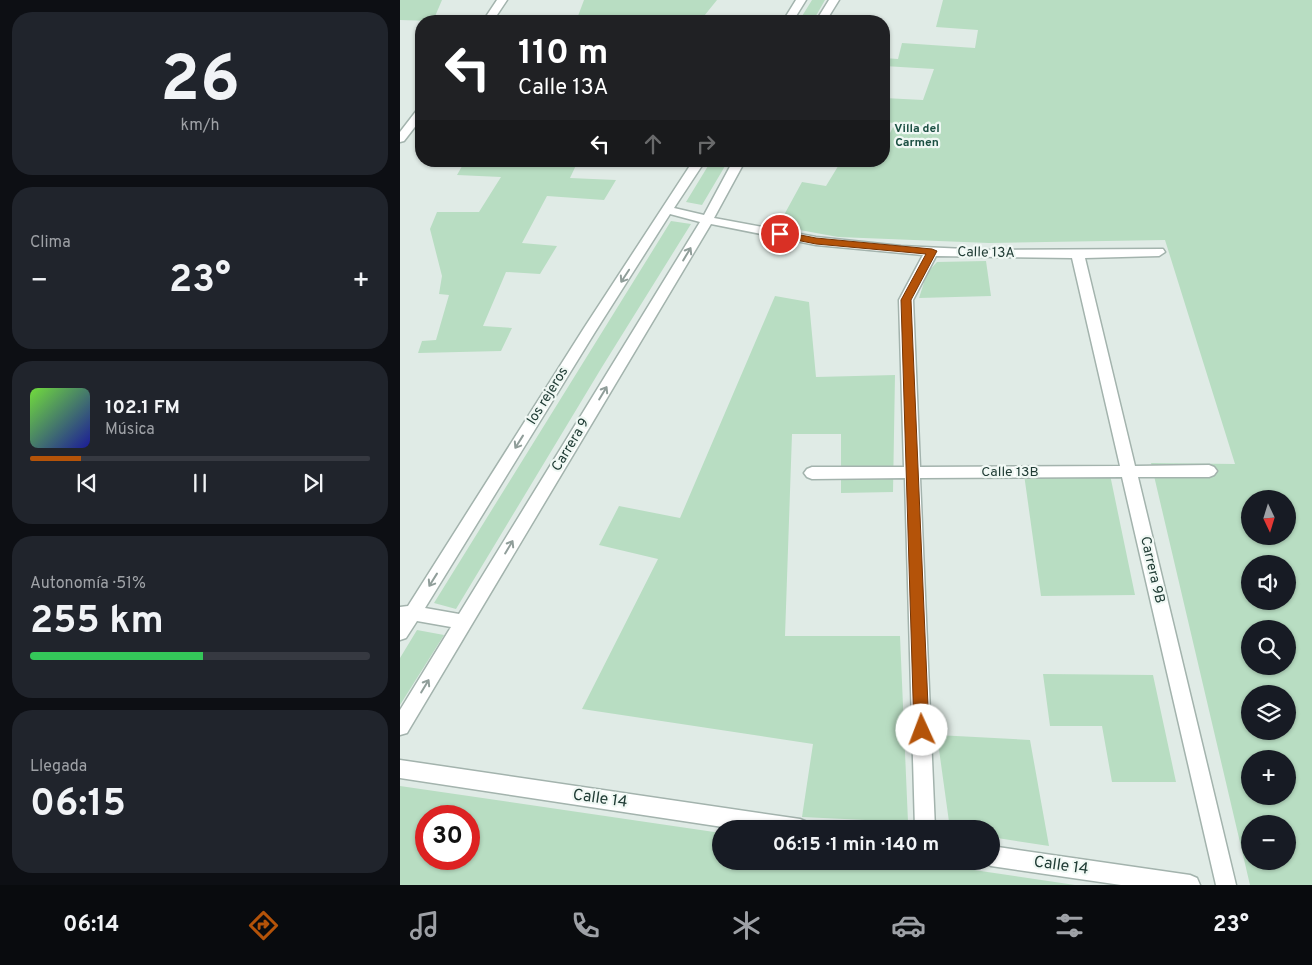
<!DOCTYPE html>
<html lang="es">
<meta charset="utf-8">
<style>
:root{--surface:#171b24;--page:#20242c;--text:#f1f3f6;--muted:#9ea1a6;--line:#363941;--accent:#b45309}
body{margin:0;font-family:Overpass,sans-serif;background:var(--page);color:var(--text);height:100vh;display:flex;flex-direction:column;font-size:19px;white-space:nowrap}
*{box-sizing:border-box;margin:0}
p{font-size:16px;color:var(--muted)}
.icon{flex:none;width:28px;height:28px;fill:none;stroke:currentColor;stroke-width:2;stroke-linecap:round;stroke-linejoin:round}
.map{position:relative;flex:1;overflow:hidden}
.sheet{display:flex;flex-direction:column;gap:12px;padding:12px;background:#0d0f14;width:400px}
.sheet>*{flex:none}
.banner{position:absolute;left:15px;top:15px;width:475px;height:152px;border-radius:20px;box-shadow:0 1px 4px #0004;background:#202124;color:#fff;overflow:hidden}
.needle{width:32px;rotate:176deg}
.tools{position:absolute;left:841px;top:490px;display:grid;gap:10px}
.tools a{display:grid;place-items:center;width:55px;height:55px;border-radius:50%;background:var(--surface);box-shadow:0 1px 4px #0004;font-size:25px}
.speed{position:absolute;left:15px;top:805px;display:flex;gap:10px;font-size:25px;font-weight:700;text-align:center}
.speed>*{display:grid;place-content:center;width:65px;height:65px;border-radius:50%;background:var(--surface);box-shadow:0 1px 4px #0004;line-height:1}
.speed .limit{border:8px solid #d22;background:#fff;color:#111}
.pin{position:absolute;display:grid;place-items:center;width:42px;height:42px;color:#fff;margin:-21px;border:2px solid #fff;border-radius:50%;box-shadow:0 1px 5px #0007}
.me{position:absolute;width:55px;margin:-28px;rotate:358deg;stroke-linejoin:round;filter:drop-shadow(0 0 4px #0008)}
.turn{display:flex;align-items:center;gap:18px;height:105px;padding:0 20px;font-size:22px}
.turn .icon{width:65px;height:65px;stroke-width:2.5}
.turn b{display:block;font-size:35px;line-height:42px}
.lanes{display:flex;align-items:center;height:48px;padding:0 20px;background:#0003;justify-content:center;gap:25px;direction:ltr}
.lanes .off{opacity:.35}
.big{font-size:38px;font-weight:700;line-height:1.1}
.sheet .tile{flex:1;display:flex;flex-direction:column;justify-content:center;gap:8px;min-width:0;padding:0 18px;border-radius:20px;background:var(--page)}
.sheet .dial{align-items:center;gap:0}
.dial b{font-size:65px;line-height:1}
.song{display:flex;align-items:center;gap:15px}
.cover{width:60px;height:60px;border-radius:8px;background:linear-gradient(135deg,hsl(100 70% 55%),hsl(240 70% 35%))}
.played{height:5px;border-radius:2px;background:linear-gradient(90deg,var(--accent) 15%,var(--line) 15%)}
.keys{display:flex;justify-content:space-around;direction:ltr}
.heat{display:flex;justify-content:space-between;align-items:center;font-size:28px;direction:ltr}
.charge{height:8px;border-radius:4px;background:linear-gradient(90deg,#34c759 51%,var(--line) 0)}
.trip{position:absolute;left:312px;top:820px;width:288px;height:50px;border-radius:25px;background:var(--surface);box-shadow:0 1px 4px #0004;font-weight:700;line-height:50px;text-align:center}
.tab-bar{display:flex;height:80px;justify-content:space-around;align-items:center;background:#090b0e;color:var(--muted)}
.tab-bar .icon{width:35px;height:35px}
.tab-bar .active{color:var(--accent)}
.tab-bar b{font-size:22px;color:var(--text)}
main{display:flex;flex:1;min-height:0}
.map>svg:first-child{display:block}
.green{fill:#b8ddc2;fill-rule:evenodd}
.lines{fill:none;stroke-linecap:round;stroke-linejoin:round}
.minor-casing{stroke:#a3b3ad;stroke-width:3}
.minor{fill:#fff;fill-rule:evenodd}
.oneway{stroke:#909e9a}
.route{fill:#b45309;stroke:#753606}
.labels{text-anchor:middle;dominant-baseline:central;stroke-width:4.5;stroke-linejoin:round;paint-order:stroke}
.far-neighbourhood-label{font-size:12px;font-weight:bold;fill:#1b4f42;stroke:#f0f8f4}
.street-label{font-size:14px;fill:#203c35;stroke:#f0f8f4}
.near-street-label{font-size:16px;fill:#203c35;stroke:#f0f8f4}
</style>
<main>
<section class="sheet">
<div class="tile dial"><b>26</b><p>km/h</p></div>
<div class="tile"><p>Clima</p>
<div class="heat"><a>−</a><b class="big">23°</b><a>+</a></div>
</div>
<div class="tile">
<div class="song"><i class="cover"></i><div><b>102.1 FM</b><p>Música</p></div></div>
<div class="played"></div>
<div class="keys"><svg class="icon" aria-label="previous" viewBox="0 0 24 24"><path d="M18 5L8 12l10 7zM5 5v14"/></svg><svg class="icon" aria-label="pause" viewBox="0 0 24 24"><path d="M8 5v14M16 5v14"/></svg><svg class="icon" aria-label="next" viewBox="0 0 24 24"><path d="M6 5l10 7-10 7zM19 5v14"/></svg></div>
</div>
<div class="tile"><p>Autonomía · 51%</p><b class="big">255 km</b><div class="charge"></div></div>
<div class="tile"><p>Llegada</p><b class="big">06:15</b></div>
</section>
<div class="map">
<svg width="912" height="885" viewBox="0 0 912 885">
<rect width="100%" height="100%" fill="#e0ebe6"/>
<!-- green -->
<path class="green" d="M0,0h42l-9,21 -33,-1z
M184,0h133l-17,21h-39l-83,-5z
M412,0h13l-12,21h-14z
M543,0h369v885h-62l-99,-422 84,1 -70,-224 -176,3 -151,-6 -60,-11 24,-44 24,4 14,-23 33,4 3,-6h8v-16l11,-22 -11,-1v-24l39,2 11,-31 -50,-3v-8l14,1 4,-16 73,5 3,-18 -42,-3zM850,499h38v37h-38zM850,564h38v37h-38zM850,629h38v37h-38zM850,694h38v37h-38zM850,759h38v37h-38zM850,824h38v37h-38z
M65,161h113l-8,17 46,2 -12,20 -57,-4 -25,47 35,3 -17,28 -34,-2 -23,54 29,2 -11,23 -83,2 4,-12 14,-1 13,-45 -10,-1 3,-18 -12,-47 7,-17h42l22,-35 -44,-2z
M311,161h17l-26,44 -16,-3z
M271,221l20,3 -89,143 -146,242 -22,-6z
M586,261l5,35 -72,2 8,-25 10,-11z
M375,296l34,6 7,75 79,-2 -2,117 -52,1v-59h-49l-7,202h115l8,186 -106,-5 11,-73 -231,-35 76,-150 -59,-14 20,-39 61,12z
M708,465l27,130 -94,1 -18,-129z
M17,630l27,5 -44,70v-47z
M643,674l110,1 23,107h-64l-10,-56h-52z
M537,735l93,5 19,106 -58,-9v-8h-41z
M0,786l321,47v28h192l162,24h-675zM26,816h43v43h-43z"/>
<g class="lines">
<!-- minor casing -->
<g class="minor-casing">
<path id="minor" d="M97,0h10l-14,21h-10z
M396,0h10l-13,21h-10z
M429,0h10l-13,21h-10z
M21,109v10l-17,22 -4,1v-10l17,-22z
M293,161h12l-31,47 30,7 29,-54h12l-31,57 102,19 85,9 86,4 176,-1 2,3 -6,4 -74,2 50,208 74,-1 5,2 3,4 -3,4 -5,2h-71l98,408h-20l-94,-408 -202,1 15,351h-20l-10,-351 -93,1 -5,-2 -3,-4 3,-4 5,-2h92l-5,-167 24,-45 -107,-10 -105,-21 -304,509 -7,2v-25l51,-83 -34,-6 -11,17 -6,2v-33l8,-1 176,-278zM270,214l30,8 -241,392 -34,-6 170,-276zM536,256l136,2 48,208 -200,1 -7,-167z
M0,760l400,59 7,3 3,7h-74l-336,-51z
M591,846l199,29 7,3 3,7h-79l-130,-19 -8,-5h8z"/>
</g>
<!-- minor -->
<use href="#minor" class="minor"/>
</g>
<!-- one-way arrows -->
<defs><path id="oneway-shaft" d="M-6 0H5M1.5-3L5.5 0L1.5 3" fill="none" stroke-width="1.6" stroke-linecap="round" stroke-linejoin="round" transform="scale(1.25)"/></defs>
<g class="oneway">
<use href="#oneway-shaft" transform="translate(287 254) rotate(-59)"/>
<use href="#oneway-shaft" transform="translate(225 276) rotate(123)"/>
<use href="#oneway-shaft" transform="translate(203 393) rotate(-59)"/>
<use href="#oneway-shaft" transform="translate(119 442) rotate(122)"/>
<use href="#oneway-shaft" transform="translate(109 547) rotate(-59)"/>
<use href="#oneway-shaft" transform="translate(33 580) rotate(122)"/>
<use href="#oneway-shaft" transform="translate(25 686) rotate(-59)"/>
</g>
<!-- route -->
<path class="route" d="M380,231l36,7 116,11 5,2 -26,49 18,430 -2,4 -5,2 -6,-2 -2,-4 -13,-430 25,-46 -110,-10 -40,-8v-4z"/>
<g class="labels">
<!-- far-neighbourhood labels -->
<g class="far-neighbourhood-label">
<text x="517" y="129">Villa del<tspan x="517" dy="14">Carmen</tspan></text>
</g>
<!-- street labels -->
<g class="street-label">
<text transform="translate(586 253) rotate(1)">Calle 13A</text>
<text transform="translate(148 396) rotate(-58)">los rejeros</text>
<text transform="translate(171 445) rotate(-59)">Carrera 9</text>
<text x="610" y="472">Calle 13B</text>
<text transform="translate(752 570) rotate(77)">Carrera 9B</text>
</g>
<!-- near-street labels -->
<g class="near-street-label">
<text transform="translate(200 799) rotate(8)">Calle 14</text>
<text transform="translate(661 866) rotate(8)">Calle 14</text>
</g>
</g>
</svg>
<div class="tools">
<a><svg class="needle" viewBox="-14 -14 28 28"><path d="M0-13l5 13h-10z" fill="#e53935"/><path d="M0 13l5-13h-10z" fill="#9ea1a6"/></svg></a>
<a><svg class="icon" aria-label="sound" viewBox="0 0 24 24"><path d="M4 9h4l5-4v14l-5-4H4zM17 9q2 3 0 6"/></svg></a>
<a><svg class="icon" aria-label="search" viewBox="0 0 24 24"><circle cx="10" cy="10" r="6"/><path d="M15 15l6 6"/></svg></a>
<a><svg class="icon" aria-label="layers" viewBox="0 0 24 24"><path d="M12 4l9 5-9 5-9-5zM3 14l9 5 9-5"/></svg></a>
<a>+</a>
<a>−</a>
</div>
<div class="speed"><div class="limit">30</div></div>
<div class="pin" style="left:380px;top:234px;background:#d93025"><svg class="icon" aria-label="arrive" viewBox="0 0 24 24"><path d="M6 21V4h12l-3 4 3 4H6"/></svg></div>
<svg class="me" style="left:522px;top:730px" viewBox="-20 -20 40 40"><circle r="19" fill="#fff"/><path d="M0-13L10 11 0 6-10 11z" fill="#b45309"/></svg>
<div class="trip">06:15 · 1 min · 140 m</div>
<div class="banner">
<div class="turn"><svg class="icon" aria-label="left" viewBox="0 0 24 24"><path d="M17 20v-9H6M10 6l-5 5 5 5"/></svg><div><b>110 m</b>Calle 13A</div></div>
<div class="lanes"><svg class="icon" aria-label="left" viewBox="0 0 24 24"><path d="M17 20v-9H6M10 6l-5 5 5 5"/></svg><svg class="icon off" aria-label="ahead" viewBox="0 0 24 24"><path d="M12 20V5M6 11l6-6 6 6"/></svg><svg class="icon off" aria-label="right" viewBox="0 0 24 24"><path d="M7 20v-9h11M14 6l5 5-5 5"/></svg></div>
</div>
</div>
</main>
<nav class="tab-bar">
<b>06:14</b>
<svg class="icon active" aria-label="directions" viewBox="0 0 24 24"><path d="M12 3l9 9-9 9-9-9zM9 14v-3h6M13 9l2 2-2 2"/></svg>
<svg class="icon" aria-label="music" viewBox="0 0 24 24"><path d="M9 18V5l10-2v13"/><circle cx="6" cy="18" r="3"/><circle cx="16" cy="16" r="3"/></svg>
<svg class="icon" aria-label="phone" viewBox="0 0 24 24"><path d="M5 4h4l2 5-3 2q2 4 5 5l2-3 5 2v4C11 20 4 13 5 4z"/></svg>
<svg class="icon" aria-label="climate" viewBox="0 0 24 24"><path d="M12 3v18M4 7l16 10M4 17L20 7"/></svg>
<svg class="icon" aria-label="car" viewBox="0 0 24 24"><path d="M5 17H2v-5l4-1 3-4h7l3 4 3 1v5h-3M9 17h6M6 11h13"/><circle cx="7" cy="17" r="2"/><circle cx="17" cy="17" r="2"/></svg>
<svg class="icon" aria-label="filters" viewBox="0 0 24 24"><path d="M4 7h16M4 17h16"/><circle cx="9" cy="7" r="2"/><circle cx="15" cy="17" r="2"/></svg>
<b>23°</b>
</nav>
